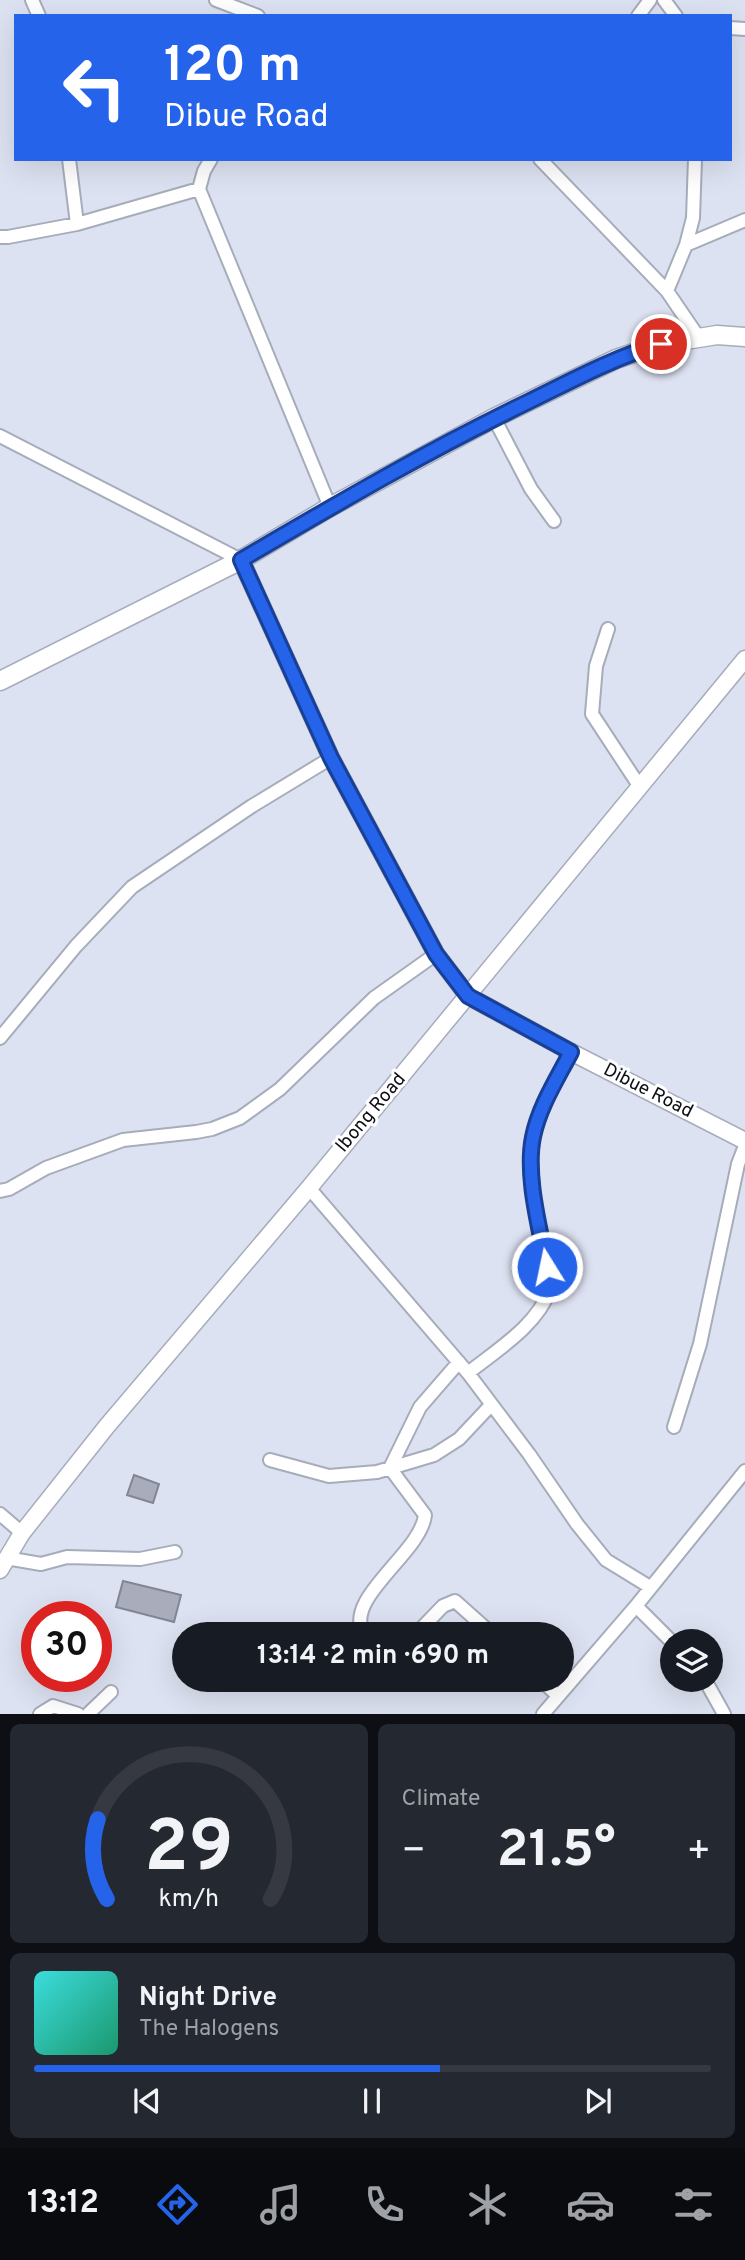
<!DOCTYPE html>
<meta charset="utf-8">
<style>
:root{--surface:#171b24;--page:#242831;--text:#f1f3f6;--muted:#9ea1a6;--line:#363941;--accent:#2563eb}
body{margin:0;font-family:Overpass,sans-serif;background:var(--page);color:var(--text);height:100vh;display:flex;flex-direction:column;font-size:26px;white-space:nowrap}
*{box-sizing:border-box;margin:0}
p{font-size:23px;color:var(--muted)}
.icon{flex:none;width:38px;height:38px;fill:none;stroke:currentColor;stroke-width:2;stroke-linecap:round;stroke-linejoin:round}
.map{position:relative;height:1714px;overflow:hidden}
.drawer{display:flex;flex-direction:column;gap:10px;padding:10px;background:#0d0f14;flex:1}
.drawer>*{flex:none}
.hud{position:absolute;left:14px;top:14px;width:718px;height:147px;border-radius:0px;box-shadow:0 7px 28px #0002;background:#2563eb;color:#fff;overflow:hidden}
.controls{position:absolute;left:660px;top:1629px;display:grid;gap:14px}
.controls a{display:grid;place-items:center;width:63px;height:63px;border-radius:50%;background:var(--surface);box-shadow:0 7px 28px #0002;font-size:35px}
.speed{position:absolute;left:21px;top:1601px;display:flex;gap:14px;font-size:35px;font-weight:700;text-align:center}
.speed>*{display:grid;place-content:center;width:91px;height:91px;border-radius:50%;background:var(--surface);box-shadow:0 7px 28px #0002;line-height:1}
.speed .limit{border:10px solid #d22;background:#fff;color:#111}
.pin{position:absolute;display:grid;place-items:center;width:60px;height:60px;color:#fff;margin:-30px;border:4px solid #fff;border-radius:50%;box-shadow:0 2px 7px #0007}
.me{position:absolute;width:77px;margin:-38px;rotate:350deg;stroke-linejoin:round;filter:drop-shadow(0 0 5px #0008)}
.turn{display:flex;align-items:center;gap:24px;height:147px;padding:0 35px;font-size:32px}
.turn .icon{width:91px;height:91px;stroke-width:2.5}
.turn b{display:block;font-size:49px;line-height:60px}
.big{font-size:52px;font-weight:700;line-height:1.1}
.drawer .card{flex:1;display:flex;flex-direction:column;justify-content:center;gap:10px;min-width:0;padding:0 24px;border-radius:10px;background:var(--page)}
.drawer .dial{align-items:center;gap:0}
.dial svg{height:182px;overflow:visible;fill:none;stroke:var(--line);stroke-width:7;stroke-linecap:round;text-anchor:middle}
.dial text{fill:var(--text);stroke:none}
.song{display:flex;align-items:center;gap:21px}
.cover{width:84px;height:84px;border-radius:10px;background:linear-gradient(135deg,hsl(180 70% 55%),hsl(160 70% 35%))}
.played{height:7px;border-radius:4px;background:linear-gradient(90deg,var(--accent) 60%,var(--line) 60%)}
.keys{display:flex;justify-content:space-around;direction:ltr}
.heat{display:flex;justify-content:space-between;align-items:center;font-size:38px;direction:ltr}
.drawer .tiles{flex:1;display:grid;gap:10px;grid-template-columns:1fr 1fr}
.card:last-child{grid-column:span 2}
.trip{position:absolute;left:172px;top:1622px;width:402px;height:70px;border-radius:35px;background:var(--surface);box-shadow:0 7px 28px #0002;font-weight:700;line-height:70px;text-align:center}
.menu{display:flex;height:112px;justify-content:space-around;align-items:center;background:#090b0e;color:var(--muted)}
.menu .icon{width:49px;height:49px}
.menu .current{color:var(--accent)}
.menu b{font-size:32px;color:var(--text)}
.map>svg:first-child{display:block}
.building{fill:#a8acbb;stroke:#828694;stroke-width:2}
.lines{fill:none;stroke-linecap:round;stroke-linejoin:round}
.minor-casing{stroke:#a7acba;stroke-width:16}
.tertiary-casing{stroke:#a7acba;stroke-width:19}
.secondary-casing{stroke:#a7acba;stroke-width:21}
.minor{stroke:#fff;stroke-width:12}
.tertiary{stroke:#fff;stroke-width:16}
.secondary{stroke:#fff;stroke-width:18}
.route-casing{stroke:#184099;stroke-width:18}
.route{stroke:#2563eb;stroke-width:12}
.labels{text-anchor:middle;dominant-baseline:central;stroke-width:6;stroke-linejoin:round;paint-order:stroke}
.street-label{font-size:19px;fill:#0d0f14;stroke:#fff}
</style>
<div class="map">
<svg width="745" height="1714" viewBox="0 0 745 1714">
<rect width="100%" height="100%" fill="#dde2f2"/>
<!-- building -->
<path class="building" d="M134,1475l25,9 -6,19 -26,-8z
M123,1581l58,14 -7,27 -58,-15z"/>
<g class="lines">
<!-- minor casing -->
<g class="minor-casing">
<path id="minor" d="M32,0l7,16
M216,0l42,16
M664,0l12,16
M638,16l12,-16
M730,28l15,1
M69,159l8,65
M211,159l-7,12 -5,18 131,318
M540,159l127,132 32,47
M0,237h8l69,-13 122,-35
M686,245l59,-25
M667,291l19,-46 7,-27 2,-59
M494,418l37,71 23,32
M0,436l241,124
M608,629l-12,37 -4,48 48,73
M0,1038l76,-92 56,-59 120,-81 79,-48
M309,1188l159,185 61,81 48,70 29,36 44,27
M0,1191l9,-2 37,-21 77,-28 73,-8 16,-3 28,-11 40,-29 94,-91 62,-44
M468,1373c29,-23 70,-48 82,-84 -7,-43 -25,-111 -17,-152 6,-30 24,-59 38,-85
M674,1427l26,-83 38,-180 7,-18
M270,1460l59,16 48,-4 57,-17 25,-16 32,-34
M0,1514l22,19
M6,1558l35,6 26,-7 73,2 35,-7
M636,1606l36,36
M364,1634c-22,-35 57,-81 61,-119l-35,-47 30,-61 39,-45
M416,1634l27,-28 12,-5 37,33
M541,1680l17,16
M705,1680l19,34
M40,1714l13,-8 25,8
M88,1714l23,-22
M543,1714l93,-108 109,-135"/>
</g>
<!-- tertiary casing -->
<g class="tertiary-casing">
<path id="tertiary" d="M241,560l90,198 105,196 32,42 103,56 174,89
M0,1570l22,-37 85,-107 202,-238 436,-529"/>
</g>
<!-- secondary casing -->
<g class="secondary-casing">
<path id="secondary" d="M0,681l241,-121 89,-53 164,-89 122,-59 45,-15 56,-9 28,2"/>
</g>
<!-- minor -->
<use href="#minor" class="minor"/>
<!-- tertiary -->
<use href="#tertiary" class="tertiary"/>
<!-- secondary -->
<use href="#secondary" class="secondary"/>
</g>
<g class="lines">
<!-- route casing -->
<g class="route-casing">
<path id="route" d="M547,1267c-7,-38 -22,-91 -14,-130 6,-30 24,-58 38,-85l-103,-56 -32,-42 -105,-196 -90,-198c95,-56 190,-111 289,-159 43,-21 85,-44 131,-57"/>
</g>
<!-- route -->
<use href="#route" class="route"/>
</g>
<g class="labels">
<!-- street labels -->
<g class="street-label">
<text transform="translate(648 1091) rotate(27)">Dibue Road</text>
<text transform="translate(371 1113) rotate(-50)">Ibong Road</text>
</g>
</g>
</svg>
<div class="controls">
<a><svg class="icon" aria-label="layers" viewBox="0 0 24 24"><path d="M12 4l9 5-9 5-9-5zM3 14l9 5 9-5"/></svg></a>
</div>
<div class="speed"><div class="limit">30</div></div>
<div class="pin" style="left:661px;top:344px;background:#d93025"><svg class="icon" aria-label="arrive" viewBox="0 0 24 24"><path d="M6 21V4h12l-3 4 3 4H6"/></svg></div>
<svg class="me" style="left:547px;top:1267px" viewBox="-20 -20 40 40"><circle r="17" fill="#2563eb" stroke="#fff" stroke-width="3"/><path d="M0-11L8 9 0 5-8 9z" fill="#fff"/></svg>
<div class="trip">13:14 · 2 min · 690 m</div>
<div class="hud">
<div class="turn"><svg class="icon" aria-label="left" viewBox="0 0 24 24"><path d="M17 20v-9H6M10 6l-5 5 5 5"/></svg><div><b>120 m</b>Dibue Road</div></div>
</div>
</div>
<section class="drawer">
<div class="tiles">
<div class="card dial"><svg viewBox="0 0 100 80">
<path d="M14 69A42 42 0 1 1 86 69"/>
<path d="M14 69A42 42 0 0 1 10 34" stroke="#2563eb"/>
<text x="50" y="56" font-size="32" font-weight="700">29</text>
<text x="50" y="72" font-size="11">km/h</text>
</svg></div>
<div class="card"><p>Climate</p>
<div class="heat"><a>−</a><b class="big">21.5°</b><a>+</a></div>
</div>
<div class="card">
<div class="song"><i class="cover"></i><div><b>Night Drive</b><p>The Halogens</p></div></div>
<div class="played"></div>
<div class="keys"><svg class="icon" aria-label="previous" viewBox="0 0 24 24"><path d="M18 5L8 12l10 7zM5 5v14"/></svg><svg class="icon" aria-label="pause" viewBox="0 0 24 24"><path d="M8 5v14M16 5v14"/></svg><svg class="icon" aria-label="next" viewBox="0 0 24 24"><path d="M6 5l10 7-10 7zM19 5v14"/></svg></div>
</div>
</div>
</section>
<nav class="menu">
<b>13:12</b>
<svg class="icon current" aria-label="directions" viewBox="0 0 24 24"><path d="M12 3l9 9-9 9-9-9zM9 14v-3h6M13 9l2 2-2 2"/></svg>
<svg class="icon" aria-label="music" viewBox="0 0 24 24"><path d="M9 18V5l10-2v13"/><circle cx="6" cy="18" r="3"/><circle cx="16" cy="16" r="3"/></svg>
<svg class="icon" aria-label="phone" viewBox="0 0 24 24"><path d="M5 4h4l2 5-3 2q2 4 5 5l2-3 5 2v4C11 20 4 13 5 4z"/></svg>
<svg class="icon" aria-label="climate" viewBox="0 0 24 24"><path d="M12 3v18M4 7l16 10M4 17L20 7"/></svg>
<svg class="icon" aria-label="car" viewBox="0 0 24 24"><path d="M5 17H2v-5l4-1 3-4h7l3 4 3 1v5h-3M9 17h6M6 11h13"/><circle cx="7" cy="17" r="2"/><circle cx="17" cy="17" r="2"/></svg>
<svg class="icon" aria-label="filters" viewBox="0 0 24 24"><path d="M4 7h16M4 17h16"/><circle cx="9" cy="7" r="2"/><circle cx="15" cy="17" r="2"/></svg>
</nav>
